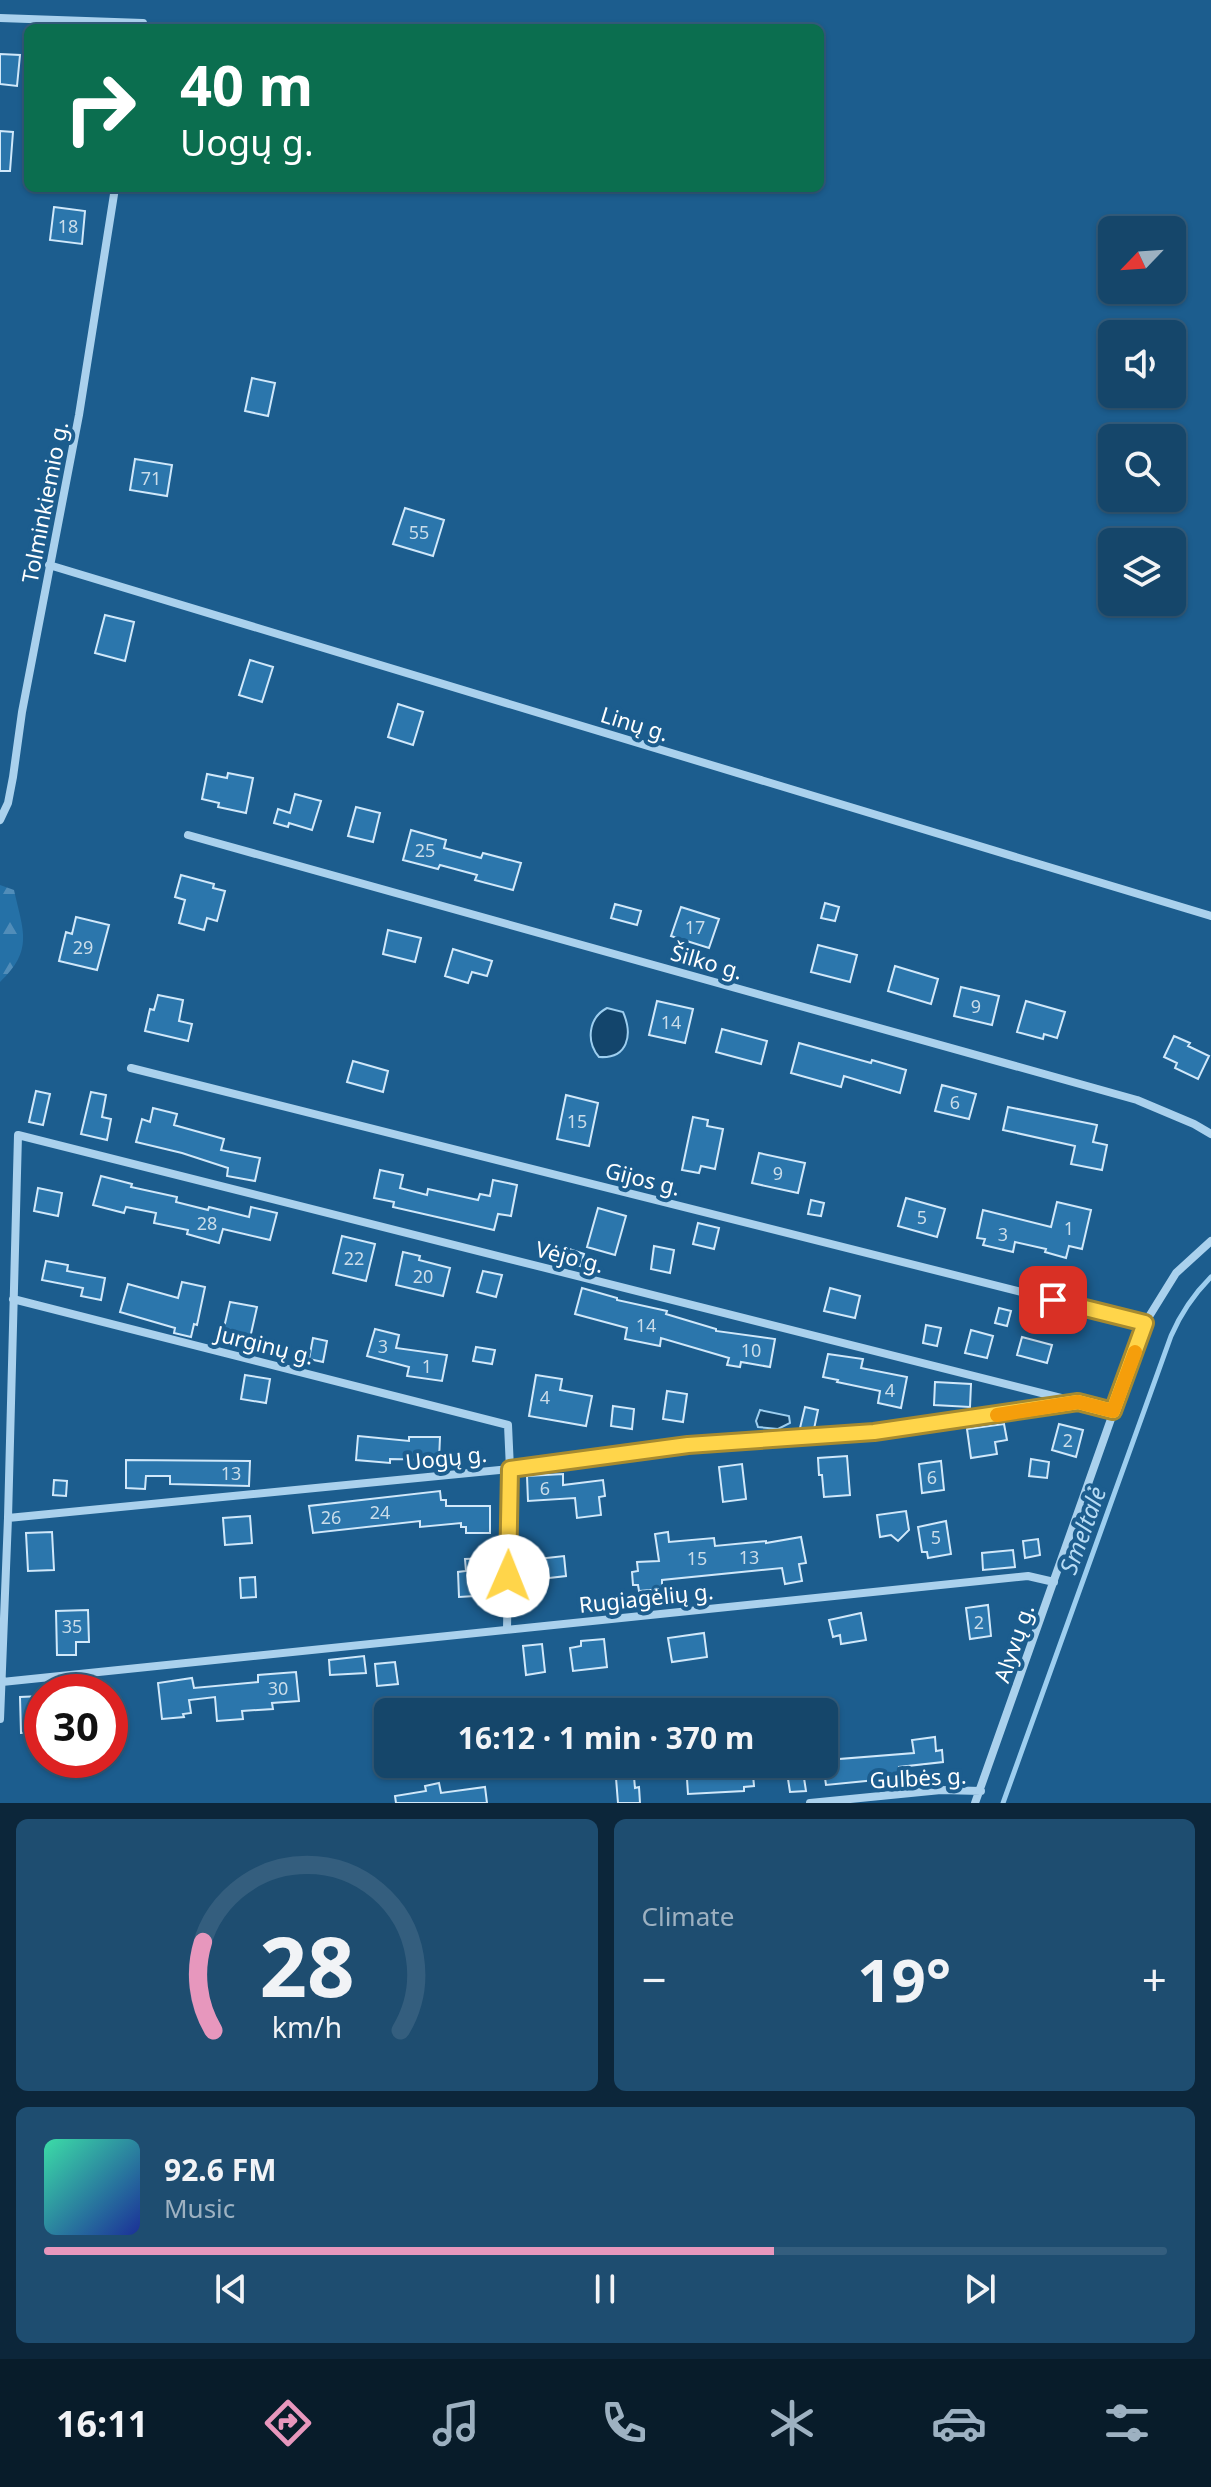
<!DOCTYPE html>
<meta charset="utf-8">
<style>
:root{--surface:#15466a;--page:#1e4d70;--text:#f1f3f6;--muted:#9db1c1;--line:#345e7e;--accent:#e797bd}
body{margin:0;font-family:"Noto Sans",sans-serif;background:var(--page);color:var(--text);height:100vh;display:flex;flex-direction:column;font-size:30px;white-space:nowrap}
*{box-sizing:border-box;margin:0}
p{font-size:26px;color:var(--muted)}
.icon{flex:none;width:44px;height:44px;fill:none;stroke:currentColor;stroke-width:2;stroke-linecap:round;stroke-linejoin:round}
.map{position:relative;height:1803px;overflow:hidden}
.side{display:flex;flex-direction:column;gap:16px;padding:16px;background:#0c263a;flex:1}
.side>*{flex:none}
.hud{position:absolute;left:24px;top:24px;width:800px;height:168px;border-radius:12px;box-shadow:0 2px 6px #0004,0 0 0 2px var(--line);background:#0b6e4f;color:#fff;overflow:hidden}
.needle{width:52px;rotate:245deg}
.tools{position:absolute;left:1098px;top:216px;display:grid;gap:16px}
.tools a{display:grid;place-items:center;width:88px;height:88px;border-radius:12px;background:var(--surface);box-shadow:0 2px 6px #0004,0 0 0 2px var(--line);font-size:40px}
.speed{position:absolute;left:24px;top:1674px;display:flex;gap:16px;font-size:40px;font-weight:700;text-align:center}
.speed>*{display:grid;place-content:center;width:104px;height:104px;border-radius:50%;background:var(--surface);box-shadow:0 2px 6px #0004,0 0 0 2px var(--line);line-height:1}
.speed .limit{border:12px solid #d22;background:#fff;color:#111}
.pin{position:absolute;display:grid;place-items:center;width:68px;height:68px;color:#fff;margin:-34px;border-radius:16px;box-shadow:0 4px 12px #0006}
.me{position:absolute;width:88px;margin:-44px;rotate:1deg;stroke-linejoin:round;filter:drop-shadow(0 0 6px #0008)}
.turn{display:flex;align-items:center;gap:28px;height:168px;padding:0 24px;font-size:36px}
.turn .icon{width:104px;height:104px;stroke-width:2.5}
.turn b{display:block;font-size:56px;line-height:68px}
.big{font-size:60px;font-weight:700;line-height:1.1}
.side .widget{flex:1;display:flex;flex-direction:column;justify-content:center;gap:12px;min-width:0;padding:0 28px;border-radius:12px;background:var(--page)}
.side .dial{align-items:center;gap:0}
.dial svg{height:208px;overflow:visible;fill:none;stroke:var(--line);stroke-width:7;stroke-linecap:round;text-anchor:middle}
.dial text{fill:var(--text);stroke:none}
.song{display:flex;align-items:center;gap:24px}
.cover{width:96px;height:96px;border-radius:12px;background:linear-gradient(135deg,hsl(160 70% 55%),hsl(230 70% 35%))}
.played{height:8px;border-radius:4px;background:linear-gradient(90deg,var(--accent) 65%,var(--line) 65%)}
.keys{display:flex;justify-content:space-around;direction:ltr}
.heat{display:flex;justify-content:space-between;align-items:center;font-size:44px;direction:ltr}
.side .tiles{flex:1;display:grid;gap:16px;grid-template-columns:1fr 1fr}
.widget:last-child{grid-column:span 2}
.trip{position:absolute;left:374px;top:1698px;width:464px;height:80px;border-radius:12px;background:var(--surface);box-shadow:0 2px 6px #0004,0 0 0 2px var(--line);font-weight:700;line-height:80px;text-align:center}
.menu{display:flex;height:128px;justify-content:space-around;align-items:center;background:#081c2a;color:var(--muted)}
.menu .icon{width:56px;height:56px}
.menu .on{color:var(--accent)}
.menu b{font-size:36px;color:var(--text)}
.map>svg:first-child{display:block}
.forest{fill:url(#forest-firs)}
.water{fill:#13456c;stroke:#9dceef;stroke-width:2}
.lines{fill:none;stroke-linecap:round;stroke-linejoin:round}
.stream{stroke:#9dceef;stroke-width:5}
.building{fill:#2b76ac;stroke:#d0e8fa;stroke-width:2}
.street{stroke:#aad1ed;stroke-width:8}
.route-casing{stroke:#a68a30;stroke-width:20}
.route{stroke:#ffd54a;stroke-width:14}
.slow{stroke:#f59e0b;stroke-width:14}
.labels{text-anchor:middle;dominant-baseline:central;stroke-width:8;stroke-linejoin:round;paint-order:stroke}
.number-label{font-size:18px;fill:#caddea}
.street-label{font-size:22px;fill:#fff;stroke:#1c5d8e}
.water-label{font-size:24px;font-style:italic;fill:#b6dbf4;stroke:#1c5d8e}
</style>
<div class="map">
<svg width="1211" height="1803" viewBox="0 0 1211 1803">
<defs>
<pattern id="forest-firs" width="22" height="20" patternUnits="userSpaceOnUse" patternTransform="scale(2)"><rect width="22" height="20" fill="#2571a7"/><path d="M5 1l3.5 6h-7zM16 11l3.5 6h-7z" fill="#518db9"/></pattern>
</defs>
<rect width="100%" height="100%" fill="#1c5d8e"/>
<!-- forest -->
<path class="forest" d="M0,885l14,5c9,41 20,60 -14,92z"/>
<!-- water -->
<path class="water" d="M607,1008l16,4c10,23 5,47 -24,45 -13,-15 -11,-39 8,-49z
M760,1410l29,6 1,7 -12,6 -20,-2 -2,-6z"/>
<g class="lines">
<!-- stream -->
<path class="stream" d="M1003,1803l168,-467c10,-23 22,-41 40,-59"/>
</g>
<!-- building -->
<path class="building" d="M0,54l20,1 -3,31 -17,-2z
M0,131l13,1 -3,39h-10z
M54,207l31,4 -3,33 -32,-4z
M252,378l23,5 -7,33 -23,-5z
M135,459l37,6 -5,31 -37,-6z
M405,508l39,12 -11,36 -40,-12z
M105,615l29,7 -9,39 -30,-8z
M250,660l23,7 -11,35 -23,-7z
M398,704l25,8 -10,33 -25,-8z
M228,773l25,5 -7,35 -28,-6 1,-4 -17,-4 5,-25 20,4z
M295,794l26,7 -9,29 -23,-7 -1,4 -14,-4 4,-14 12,4z
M356,807l24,6 -7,29 -25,-6z
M411,830l35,10 -2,8 37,10 2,-5 38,10 -8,27 -38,-10 2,-5 -37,-10 -2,4 -35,-9z
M181,875l33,9 -1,4 12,3 -8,30 -10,-3 -3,12 -25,-7 6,-23 -10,-3z
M825,903l14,4 -4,14 -14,-3z
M615,904l26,7 -4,14 -26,-7z
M681,907l38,12 -10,29 -38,-12z
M76,917l33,8 -12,45 -38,-9 7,-29 6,2z
M388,930l33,8 -6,24 -32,-8z
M818,945l39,10 -7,27 -39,-10z
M453,949l39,12 -5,15 -15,-4 -4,11 -23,-7z
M895,966l43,13 -7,25 -43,-13z
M961,987l38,9 -7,29 -38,-9z
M158,995l25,5 -4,21 13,3 -4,17 -43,-10 5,-22 4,1z
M657,1001l36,8 -8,34 -36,-8z
M1026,1001l39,11 -8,26 -13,-4 -1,5 -26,-7z
M722,1029l45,12 -6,23 -45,-12z
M1174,1036l16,7 -2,3 21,10 -11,23 -23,-11 2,-5 -13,-6z
M799,1043l72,20 1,-3 34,10 -6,23 -56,-17 -3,11 -50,-14z
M353,1061l35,10 -5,21 -36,-10z
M942,1085l34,9 -7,25 -34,-8z
M36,1091l14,3 -7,31 -14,-3z
M91,1092l15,3 -4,22 9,2 -4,21 -26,-6z
M566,1095l32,8 -9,43 -32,-7z
M1008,1107l89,18 -4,17 14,3 -5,25 -31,-6 4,-18 -72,-16z
M153,1108l24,6 -3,11 50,14 -3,11 39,8 -5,23 -28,-5 1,-8 -46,-15 -46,-11 6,-23 8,3z
M693,1117l15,3 -1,6 16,3 -8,40 -14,-3 -2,7 -17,-3z
M759,1153l46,10 -7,30 -46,-10z
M380,1170l23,5 -3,13 27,7 1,-6 50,11 2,-6 10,2 3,-16 24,5 -6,31 -13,-2 -4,16 -101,-23 1,-5 -20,-4z
M101,1176l31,8 -1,3 46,10 -1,5 32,8 1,-3 40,10 2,-10 26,6 -7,27 -47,-11 -4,14 -32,-9 1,-4 -34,-7 2,-10 -30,-6 -2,6 -31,-8z
M38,1188l24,5 -4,23 -24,-5z
M906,1198l39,11 -8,28 -39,-11z
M811,1200l13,3 -3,13 -13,-2z
M1057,1202l34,8 -9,39 -13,-3 -3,12 -21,-6 1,-3 -31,-7 -2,10 -30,-7 2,-6 -8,-1 6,-28 68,17z
M598,1208l28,8 -11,39 -28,-8z
M698,1223l21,5 -5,21 -21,-5z
M342,1236l33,8 -9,37 -33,-8z
M654,1246l20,4 -4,23 -19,-4z
M566,1248l18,6 -4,12 -18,-5z
M403,1252l17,4 -1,4 31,8 -7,28 -47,-11z
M46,1261l22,4 -1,6 38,7 -4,22 -20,-4 2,-8 -41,-8z
M483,1271l19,4 -6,22 -19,-5z
M182,1282l23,5 -8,38 -3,-1 -3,13 -17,-4 1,-5 -55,-16 8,-28 50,14z
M582,1288l35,10v2l50,11 -1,3 50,15v2l59,8 -5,28 -29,-5 -1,5 -13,-2 2,-7 -68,-20 -1,8 -35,-7 2,-11 -52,-14z
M830,1288l30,8 -5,22 -31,-7z
M230,1302l27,5 -7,31 -27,-6z
M999,1308l12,3 -4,15 -12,-3z
M926,1325l15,3 -4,18 -14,-3z
M375,1329l24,6 -3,13 51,7 -5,26 -35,-5 2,-9 -42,-11z
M971,1330l22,6 -6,22 -22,-5z
M1022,1337l30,8 -5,18 -30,-8z
M313,1338l14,3 -4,21 -14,-3z
M476,1347l19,3 -3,14 -19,-3z
M828,1354l35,5 -2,9 46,9 -6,31 -23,-5 2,-12 -43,-9 1,-2 -15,-3z
M245,1375l25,4 -4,24 -25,-4z
M536,1375l26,4 -2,11 32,6 -6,30 -57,-10z
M935,1382l36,2 -1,23 -36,-2z
M667,1391l20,3 -4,28 -20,-3z
M613,1406l21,3 -2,20 -21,-3z
M805,1407l13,3 -4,19 -14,-1z
M1004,1424l3,16 -12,2 2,12 -26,4 -4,-29z
M1059,1424l24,6 -7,27 -24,-7z
M358,1436l51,5v-4h31l-1,23 -49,-1v4l-34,-3z
M847,1456l3,39 -26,2 -2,-22h-3l-1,-17z
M1031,1459l18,3 -2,16 -18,-2z
M126,1460l124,1 -1,25 -79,-2v-8h-24l-1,13 -19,-1z
M941,1461l3,29 -22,3 -3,-29z
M742,1464l4,35 -23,3 -4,-35z
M563,1474v11l40,-5 2,16 -6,1 2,18 -24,3 -2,-20 -47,3 -1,-25z
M54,1480l13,1 -1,15 -13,-1z
M440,1491l1,9h5v6h44v27h-24v-6h-5v-4l-41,4v-6l-107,12 -4,-27z
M906,1511l3,19 -11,11 -7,-6 -11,2 -3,-22z
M250,1516l2,27 -27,2 -2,-27z
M946,1521l5,33 -23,4 -1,-6h-5l-4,-25z
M52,1532l2,38 -26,1 -2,-38z
M668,1532l1,10 45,-4 1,8 51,-5v2l35,-6 5,26 -7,1 3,17 -17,3 -3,-16 -120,12v9l-23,2 -1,-6h-5l-1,-13 6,-1 -1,-9 22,-1 -4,-27z
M1038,1539l2,16 -15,3 -2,-17z
M1013,1550l2,17 -32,3 -1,-17z
M564,1556l2,20 -34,4 -3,-20z
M490,1558l1,25 -16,1v12l-16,1 -1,-25 8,-1 -1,-12z
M255,1577l1,20 -15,1 -1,-20z
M988,1605l3,31 -21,3 -4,-31z
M88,1610l1,32h-13v13h-19l-1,-44z
M861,1613l5,27 -25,4 -1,-9 -7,2 -4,-17z
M704,1633l3,24 -35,5 -4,-24z
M604,1639l3,28 -34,4 -3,-23 11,-2v-5z
M542,1644l3,28 -19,3 -3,-29z
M364,1656l2,17 -36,2 -1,-15z
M395,1662l3,22 -21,2 -2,-22z
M296,1672l3,29 -27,2 1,6 -31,2 1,8 -26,2 -2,-24 -26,3 2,13 -8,1 1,3 -22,2 -4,-36 34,-5 2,10 64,-6v-7z
M42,1696v36l-21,1 -1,-36z
M935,1737l1,14 6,-1 1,12 -44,5v9l-13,1v2l-60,6 -3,-21h5l-1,-4 87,-7 -2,-13z
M686,1764h14v5l26,-2v-3h26l2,22 -10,1v4l-56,3z
M634,1777l1,11 4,-1 1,16h-22l-2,-25z
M804,1778l2,13 -16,1 -2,-13z
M439,1783l2,10 44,-6 2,16h-91l-1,-7 31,-5 -1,-5z"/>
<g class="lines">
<!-- street -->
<path class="street" d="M0,18l143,5 -1,5
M49,565l1162,351
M0,820l8,-17 5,-26 9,-65 57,-297 36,-227
M188,835l949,265 57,24 17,10
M131,1068l1014,255
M13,1299l495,126 2,44 -3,160
M8,1518l502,-49 178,-24 186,-13 199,-29
M2,1682l1026,-106 26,6
M0,1719l8,-201 10,-383 1095,276
M810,1803l131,-13 40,1
M975,1803l170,-480 31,-50 35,-32"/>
</g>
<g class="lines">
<!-- route casing -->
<g class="route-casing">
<path id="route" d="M508,1576l2,-107 178,-24 186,-13 204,-30 35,9 32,-88 -92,-23"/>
</g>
<!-- route -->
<use href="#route" class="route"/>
<!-- slow -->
<path class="slow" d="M997,1415l81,-13 35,9 22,-59"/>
</g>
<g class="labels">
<!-- number labels -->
<g class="number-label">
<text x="68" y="226">18</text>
<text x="151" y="478">71</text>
<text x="419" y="532">55</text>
<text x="425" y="850">25</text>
<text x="695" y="927">17</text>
<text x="83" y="947">29</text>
<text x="976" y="1006">9</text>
<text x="671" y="1022">14</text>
<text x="955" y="1102">6</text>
<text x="577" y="1121">15</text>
<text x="778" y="1173">9</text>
<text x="922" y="1217">5</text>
<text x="207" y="1223">28</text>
<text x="1069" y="1228">1</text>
<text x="1003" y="1234">3</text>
<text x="354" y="1258">22</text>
<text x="423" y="1276">20</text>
<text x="646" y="1325">14</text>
<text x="383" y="1346">3</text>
<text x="751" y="1350">10</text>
<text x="427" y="1366">1</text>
<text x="890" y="1390">4</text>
<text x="545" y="1397">4</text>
<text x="1068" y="1440">2</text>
<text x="231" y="1473">13</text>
<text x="932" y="1477">6</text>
<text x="545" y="1488">6</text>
<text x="380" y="1512">24</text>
<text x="331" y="1517">26</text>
<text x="936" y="1537">5</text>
<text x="749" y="1557">13</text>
<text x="697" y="1558">15</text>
<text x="979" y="1622">2</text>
<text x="72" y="1626">35</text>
<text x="278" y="1688">30</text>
</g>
<!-- street labels -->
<g class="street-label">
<text transform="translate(44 502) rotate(-79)">Tolminkiemio g.</text>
<text transform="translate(635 723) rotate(17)">Linų g.</text>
<text transform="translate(707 961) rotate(16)">Šilko g.</text>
<text transform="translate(643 1178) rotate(14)">Gijos g.</text>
<text transform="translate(570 1256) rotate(14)">Vėjo g.</text>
<text transform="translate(265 1344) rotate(14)">Jurginų g.</text>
<text transform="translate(446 1457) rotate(-6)">Uogų g.</text>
<text transform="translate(646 1597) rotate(-6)">Rugiagėlių g.</text>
<text transform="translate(1013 1643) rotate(-71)">Alyvų g.</text>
<text transform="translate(918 1777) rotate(-3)">Gulbės g.</text>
</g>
<!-- water labels -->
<g class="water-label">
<text transform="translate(1082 1530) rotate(-70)">Smeltalė</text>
</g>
</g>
</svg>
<div class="tools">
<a><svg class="needle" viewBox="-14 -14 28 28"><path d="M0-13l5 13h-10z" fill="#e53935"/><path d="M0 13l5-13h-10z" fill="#9db1c1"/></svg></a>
<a><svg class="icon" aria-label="sound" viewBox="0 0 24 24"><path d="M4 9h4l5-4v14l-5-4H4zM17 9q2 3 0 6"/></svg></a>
<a><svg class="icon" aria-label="search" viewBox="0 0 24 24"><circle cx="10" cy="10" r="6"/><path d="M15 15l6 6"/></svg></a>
<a><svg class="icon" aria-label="layers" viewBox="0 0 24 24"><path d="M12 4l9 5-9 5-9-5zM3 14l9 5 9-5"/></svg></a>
</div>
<div class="speed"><div class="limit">30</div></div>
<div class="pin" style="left:1053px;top:1300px;background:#d93025"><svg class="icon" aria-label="arrive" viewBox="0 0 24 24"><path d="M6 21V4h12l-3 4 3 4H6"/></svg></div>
<svg class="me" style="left:508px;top:1576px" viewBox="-20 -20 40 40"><circle r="19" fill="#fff"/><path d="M0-13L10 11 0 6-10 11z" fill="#ffd54a"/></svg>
<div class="trip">16:12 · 1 min · 370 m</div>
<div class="hud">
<div class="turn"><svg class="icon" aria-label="right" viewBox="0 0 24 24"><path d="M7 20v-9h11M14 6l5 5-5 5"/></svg><div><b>40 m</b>Uogų g.</div></div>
</div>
</div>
<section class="side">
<div class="tiles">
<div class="widget dial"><svg viewBox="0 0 100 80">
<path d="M14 69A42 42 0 1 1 86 69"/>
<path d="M14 69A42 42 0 0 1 10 35" stroke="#e797bd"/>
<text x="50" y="56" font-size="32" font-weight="700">28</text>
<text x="50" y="72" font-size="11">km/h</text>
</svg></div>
<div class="widget"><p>Climate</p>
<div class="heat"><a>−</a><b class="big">19°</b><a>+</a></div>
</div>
<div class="widget">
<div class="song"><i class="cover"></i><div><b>92.6 FM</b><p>Music</p></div></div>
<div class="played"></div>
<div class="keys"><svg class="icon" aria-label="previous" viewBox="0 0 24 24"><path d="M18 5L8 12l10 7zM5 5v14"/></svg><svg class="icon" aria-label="pause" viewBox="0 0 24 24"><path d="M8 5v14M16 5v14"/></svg><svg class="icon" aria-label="next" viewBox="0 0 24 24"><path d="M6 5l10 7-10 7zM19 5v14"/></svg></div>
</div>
</div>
</section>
<nav class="menu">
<b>16:11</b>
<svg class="icon on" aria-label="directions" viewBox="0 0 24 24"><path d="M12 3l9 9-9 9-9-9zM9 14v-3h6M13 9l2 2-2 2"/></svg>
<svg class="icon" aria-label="music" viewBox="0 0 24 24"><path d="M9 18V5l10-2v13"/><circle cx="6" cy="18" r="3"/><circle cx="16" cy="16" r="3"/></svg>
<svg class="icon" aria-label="phone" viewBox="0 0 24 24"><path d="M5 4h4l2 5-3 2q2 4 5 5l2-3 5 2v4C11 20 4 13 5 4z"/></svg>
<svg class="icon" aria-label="climate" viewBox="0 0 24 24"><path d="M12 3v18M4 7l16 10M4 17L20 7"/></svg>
<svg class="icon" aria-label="car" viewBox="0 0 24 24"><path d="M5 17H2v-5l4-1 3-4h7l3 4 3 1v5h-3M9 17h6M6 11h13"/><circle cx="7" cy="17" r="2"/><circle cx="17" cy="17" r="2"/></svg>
<svg class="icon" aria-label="filters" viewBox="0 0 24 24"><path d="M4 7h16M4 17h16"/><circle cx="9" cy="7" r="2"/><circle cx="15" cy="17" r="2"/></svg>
</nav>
